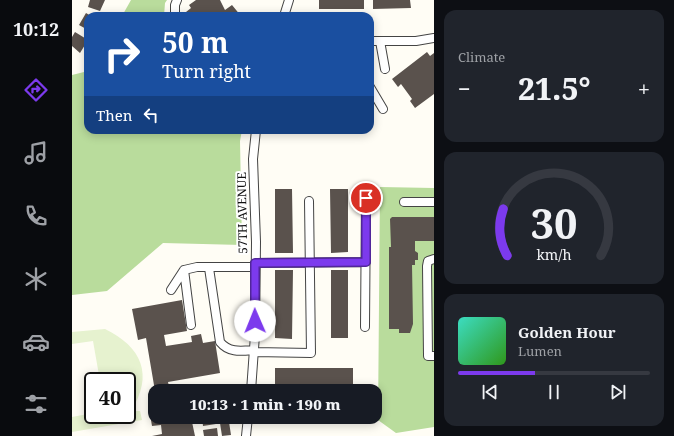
<!DOCTYPE html>
<meta charset="utf-8">
<style>
:root{--surface:#171b24;--page:#20242c;--text:#f1f3f6;--muted:#9ea1a6;--line:#363941;--accent:#7c3aed}
body{margin:0;font-family:"Noto Serif",serif;background:var(--page);color:var(--text);height:100vh;display:flex;flex-direction:column;font-size:15px;white-space:nowrap}
*{box-sizing:border-box;margin:0}
p{font-size:13px;color:var(--muted)}
.icon{flex:none;width:22px;height:22px;fill:none;stroke:currentColor;stroke-width:2;stroke-linecap:round;stroke-linejoin:round}
.map{position:relative;flex:1;overflow:hidden}
.details{display:flex;flex-direction:column;gap:10px;padding:10px;background:#0d0f14;width:240px}
.details>*{flex:none}
.top-card{position:absolute;left:12px;top:12px;width:290px;height:122px;border-radius:12px;box-shadow:0 2px 10px #0003;background:#1a4fa0;color:#fff;overflow:hidden}
.speed{position:absolute;left:12px;top:372px;display:flex;gap:8px;font-size:20px;font-weight:700;text-align:center}
.speed>*{display:grid;place-content:center;width:52px;height:52px;border-radius:50%;background:var(--surface);box-shadow:0 2px 10px #0003;line-height:1}
.speed .limit{border:2px solid #111;border-radius:6px;background:#fff;color:#111}
.pin{position:absolute;display:grid;place-items:center;width:34px;height:34px;color:#fff;margin:-17px;border:2px solid #fff;border-radius:50%;box-shadow:0 1px 4px #0007}
.me{position:absolute;width:44px;margin:-22px;rotate:359deg;stroke-linejoin:round;filter:drop-shadow(0 0 3px #0008)}
.turn{display:flex;align-items:center;gap:14px;height:84px;padding:0 12px;font-size:18px}
.turn .icon{width:52px;height:52px;stroke-width:2.5}
.turn b{display:block;font-size:28px;line-height:34px}
.then{display:flex;align-items:center;height:38px;padding:0 12px;background:#0003;gap:8px;font-size:15px}
.big{font-size:30px;font-weight:800;line-height:1.1}
.details .widget{flex:1;display:flex;flex-direction:column;justify-content:center;gap:6px;min-width:0;padding:0 14px;border-radius:12px;background:var(--page)}
.details .dial{align-items:center;gap:0}
.dial svg{height:104px;overflow:visible;fill:none;stroke:var(--line);stroke-width:7;stroke-linecap:round;text-anchor:middle}
.dial text{fill:var(--text);stroke:none}
.song{display:flex;align-items:center;gap:12px}
.cover{width:48px;height:48px;border-radius:6px;background:linear-gradient(135deg,hsl(170 70% 55%),hsl(110 70% 35%))}
.played{height:4px;border-radius:2px;background:linear-gradient(90deg,var(--accent) 40%,var(--line) 40%)}
.keys{display:flex;justify-content:space-around;direction:ltr}
.heat{display:flex;justify-content:space-between;align-items:center;font-size:22px;direction:ltr}
.trip{position:absolute;left:76px;top:384px;width:234px;height:40px;border-radius:12px;background:var(--surface);box-shadow:0 2px 10px #0003;font-weight:800;line-height:40px;text-align:center}
main{display:flex;flex:1;min-height:0}
.dock{display:flex;flex-direction:column;width:72px;justify-content:space-around;align-items:center;background:#090b0e;color:var(--muted)}
.dock .icon{width:28px;height:28px}
.dock .active{color:var(--accent)}
.dock b{font-size:18px;color:var(--text)}
.map>svg:first-child{display:block}
.forest{fill:#b9dc9c}
.pitch{fill:#e6f2cf}
.building{fill:#5a524d}
.lines{fill:none;stroke-linecap:round;stroke-linejoin:round}
.minor-casing{stroke:#444;stroke-width:10}
.minor{stroke:#fff;stroke-width:8}
.route-casing{stroke:#51269a;stroke-width:10}
.route{stroke:#7c3aed;stroke-width:7}
.labels{text-anchor:middle;dominant-baseline:central;stroke-width:4;stroke-linejoin:round;paint-order:stroke}
.street-label{font-size:12px;fill:#111;stroke:#fff}
</style>
<main>
<nav class="dock">
<b>10:12</b>
<svg class="icon active" aria-label="directions" viewBox="0 0 24 24"><path d="M12 3l9 9-9 9-9-9zM9 14v-3h6M13 9l2 2-2 2"/></svg>
<svg class="icon" aria-label="music" viewBox="0 0 24 24"><path d="M9 18V5l10-2v13"/><circle cx="6" cy="18" r="3"/><circle cx="16" cy="16" r="3"/></svg>
<svg class="icon" aria-label="phone" viewBox="0 0 24 24"><path d="M5 4h4l2 5-3 2q2 4 5 5l2-3 5 2v4C11 20 4 13 5 4z"/></svg>
<svg class="icon" aria-label="climate" viewBox="0 0 24 24"><path d="M12 3v18M4 7l16 10M4 17L20 7"/></svg>
<svg class="icon" aria-label="car" viewBox="0 0 24 24"><path d="M5 17H2v-5l4-1 3-4h7l3 4 3 1v5h-3M9 17h6M6 11h13"/><circle cx="7" cy="17" r="2"/><circle cx="17" cy="17" r="2"/></svg>
<svg class="icon" aria-label="filters" viewBox="0 0 24 24"><path d="M4 7h16M4 17h16"/><circle cx="9" cy="7" r="2"/><circle cx="15" cy="17" r="2"/></svg>
</nav>
<div class="map">
<svg width="362" height="436" viewBox="0 0 362 436">
<rect width="100%" height="100%" fill="#fffdf5"/>
<!-- forest -->
<path class="forest" d="M59,0h36l-2,3 -1,13h-42z
M16,71v59h154l-2,11 2,104 -79,-2 -56,48 -35,4v-220z
M308,187l54,1v239l-38,6 -18,-13z"/>
<!-- pitch -->
<path class="pitch" d="M33,329c37,18 49,46 26,82h9l2,9 -70,12v-15l21,-4v2h34v-34h-27l-7,-40 -21,3v-12z"/>
<!-- building -->
<path class="building" d="M18,0h15l-5,11 -12,-4z
M124,0h24l5,10 7,-5 9,11h-60l10,-8 -2,-3z
M247,0h45v9h-45z
M301,0h37l1,8 -38,1z
M14,13l5,3h-3v14l-9,-5z
M3,32l13,8 -8,13 -8,-7v-9z
M355,52l3,4 4,-3v41l-19,14 -5,-7 2,-2 -11,-15 -3,3 -6,-8z
M203,189h17l1,64h-18z
M258,189h18v63l-17,1z
M320,217h42v24h-19v10l3,2v7h-3v5h-3l1,59 -3,9h-11v-4h-10v-82h2l-1,-28z
M203,270h18l-1,69 -17,-1z
M259,270h17v68h-17z
M110,300l5,31 -23,4 2,11 26,-4 -1,-6 10,-2 2,9 12,-2 5,32 -52,9 2,9h-15l-9,-53 -8,2 -6,-31z
M203,368h78v17h-78z
M137,389l1,2h-13v-1z
M83,402v15h32l1,6 4,-1 3,14h-43l10,-2 -1,-9 -9,1 -4,-23z
M130,417h13l1,7 -13,2z
M157,422l2,13 -9,1 -2,-13z
M145,428l1,8h-14l-1,-6z"/>
<g class="lines">
<!-- minor casing -->
<g class="minor-casing">
<path id="minor" d="M103,16v-11l2,-5
M212,16l5,-16
M298,41h46l18,-3
M308,41l5,28
M298,87l13,22
M332,202h30
M362,259l-6,2 -1,5 1,90h6
M183,263l111,-1
M137,268l11,74c9,11 21,9 34,8
M112,270l7,55
M99,290l13,-20 13,-3h58
M293,327l1,-129
M182,352l57,1 -2,-152
M179,391l4,-56 1,-93 -3,-83 3,-29
M174,436l2,-19"/>
</g>
<!-- minor -->
<use href="#minor" class="minor"/>
</g>
<g class="lines">
<!-- route casing -->
<g class="route-casing">
<path id="route" d="M183,321v-58l111,-1v-64"/>
</g>
<!-- route -->
<use href="#route" class="route"/>
</g>
<g class="labels">
<!-- street labels -->
<g class="street-label">
<text transform="translate(170 213) rotate(-91)">57TH AVENUE</text>
</g>
</g>
</svg>
<div class="speed"><div class="limit">40</div></div>
<div class="pin" style="left:294px;top:198px;background:#d93025"><svg class="icon" aria-label="arrive" viewBox="0 0 24 24"><path d="M6 21V4h12l-3 4 3 4H6"/></svg></div>
<svg class="me" style="left:183px;top:321px" viewBox="-20 -20 40 40"><circle r="19" fill="#fff"/><path d="M0-13L10 11 0 6-10 11z" fill="#7c3aed"/></svg>
<div class="trip">10:13 · 1 min · 190 m</div>
<div class="top-card">
<div class="turn"><svg class="icon" aria-label="right" viewBox="0 0 24 24"><path d="M7 20v-9h11M14 6l5 5-5 5"/></svg><div><b>50 m</b>Turn right</div></div>
<div class="then">Then<svg class="icon" aria-label="left" viewBox="0 0 24 24"><path d="M17 20v-9H6M10 6l-5 5 5 5"/></svg></div>
</div>
</div>
<section class="details">
<div class="widget"><p>Climate</p>
<div class="heat"><a>−</a><b class="big">21.5°</b><a>+</a></div>
</div>
<div class="widget dial"><svg viewBox="0 0 100 80">
<path d="M14 69A42 42 0 1 1 86 69"/>
<path d="M14 69A42 42 0 0 1 11 33" stroke="#7c3aed"/>
<text x="50" y="56" font-size="32" font-weight="700">30</text>
<text x="50" y="72" font-size="11">km/h</text>
</svg></div>
<div class="widget">
<div class="song"><i class="cover"></i><div><b>Golden Hour</b><p>Lumen</p></div></div>
<div class="played"></div>
<div class="keys"><svg class="icon" aria-label="previous" viewBox="0 0 24 24"><path d="M18 5L8 12l10 7zM5 5v14"/></svg><svg class="icon" aria-label="pause" viewBox="0 0 24 24"><path d="M8 5v14M16 5v14"/></svg><svg class="icon" aria-label="next" viewBox="0 0 24 24"><path d="M6 5l10 7-10 7zM19 5v14"/></svg></div>
</div>
</section>
</main>
